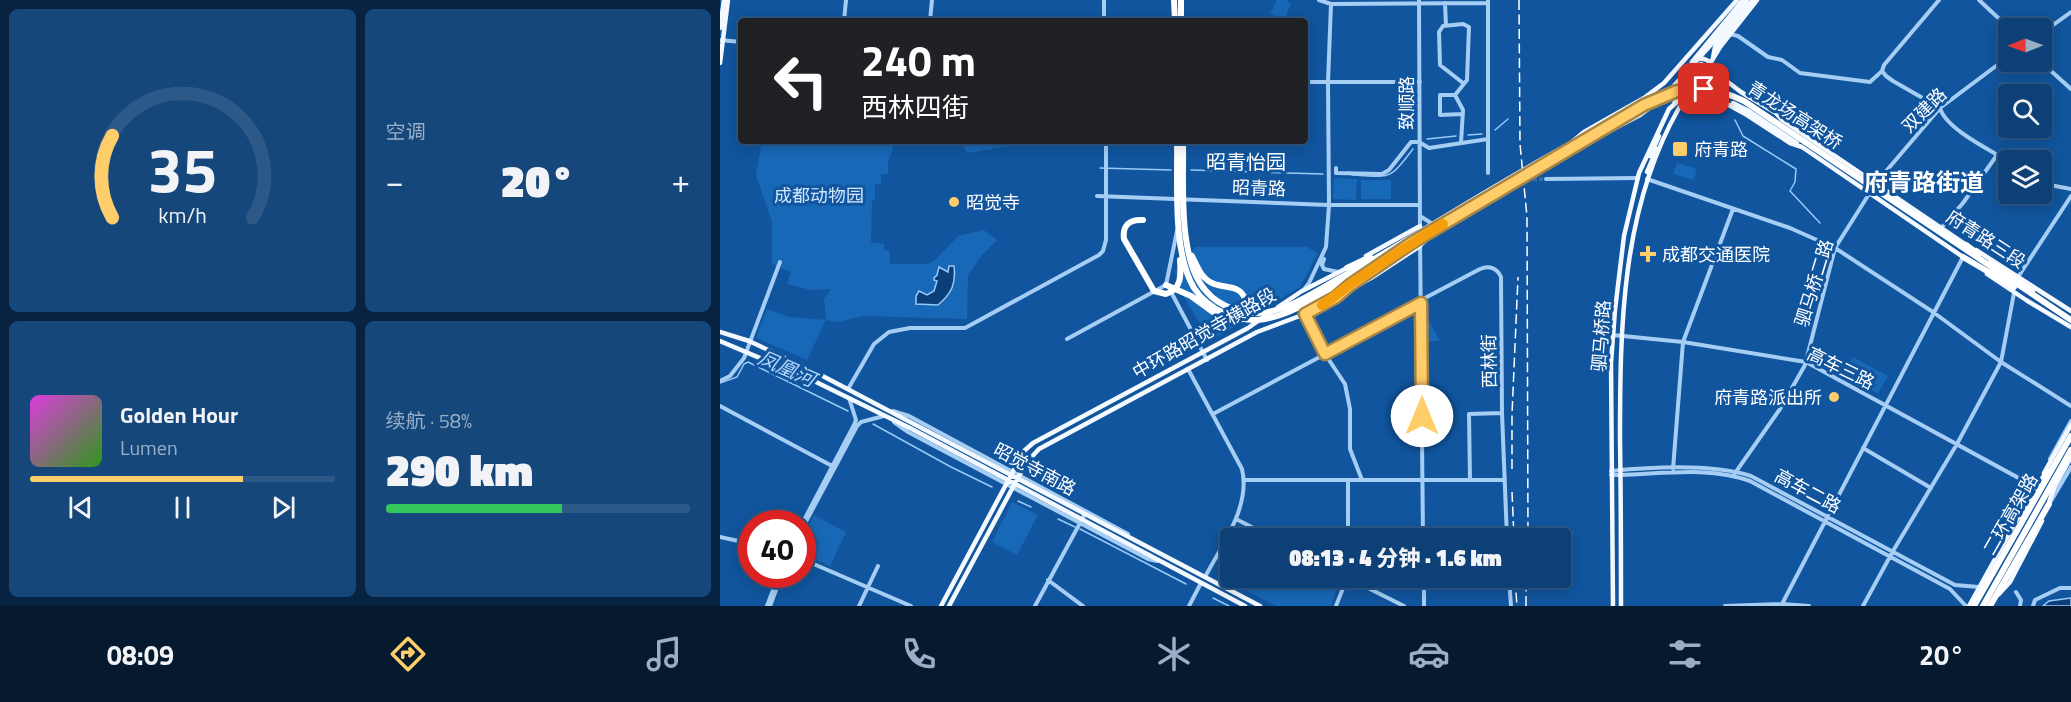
<!DOCTYPE html>
<html lang="zh">
<meta charset="utf-8">
<style>
:root{--surface:#0c4076;--page:#15477b;--text:#f1f3f6;--muted:#9aafc5;--line:#2c5988;--accent:#ffcd6a}
body{margin:0;font-family:"Titillium Web","Noto Sans SC",sans-serif;background:var(--page);color:var(--text);height:100vh;display:flex;flex-direction:column;font-size:22px;white-space:nowrap}
*{box-sizing:border-box;margin:0}
p{font-size:20px;color:var(--muted)}
.icon{flex:none;width:33px;height:33px;fill:none;stroke:currentColor;stroke-width:2;stroke-linecap:round;stroke-linejoin:round}
.map{position:relative;flex:1;overflow:hidden}
.details{display:flex;flex-direction:column;gap:9px;padding:9px;background:#072341;width:720px}
.details>*{flex:none}
.guide{position:absolute;left:18px;top:18px;width:570px;height:126px;border-radius:6px;box-shadow:0 3px 15px #0003,0 0 0 2px var(--line);background:#202124;color:#fff;overflow:hidden}
.needle{width:39px;rotate:269deg}
.controls{position:absolute;left:1278px;top:18px;display:grid;gap:12px}
.controls a{display:grid;place-items:center;width:54px;height:54px;border-radius:6px;background:var(--surface);box-shadow:0 3px 15px #0003,0 0 0 2px var(--line);font-size:30px}
.speed{position:absolute;left:18px;top:510px;display:flex;gap:12px;font-size:30px;font-weight:700;text-align:center}
.speed>*{display:grid;place-content:center;width:78px;height:78px;border-radius:50%;background:var(--surface);box-shadow:0 3px 15px #0003,0 0 0 2px var(--line);line-height:1}
.speed .limit{border:9px solid #d22;background:#fff;color:#111}
.pin{position:absolute;display:grid;place-items:center;width:51px;height:51px;color:#fff;margin:-26px;border-radius:12px;box-shadow:0 3px 9px #0006}
.me{position:absolute;width:66px;margin:-33px;rotate:0deg;stroke-linejoin:round;filter:drop-shadow(0 0 4px #0008)}
.turn{display:flex;align-items:center;gap:21px;height:126px;padding:0 24px;font-size:27px}
.turn .icon{width:78px;height:78px;stroke-width:2.5}
.turn b{display:block;font-size:42px;line-height:51px}
.big{font-size:45px;font-weight:800;line-height:1.1}
.details .card{flex:1;display:flex;flex-direction:column;justify-content:center;gap:9px;min-width:0;padding:0 21px;border-radius:9px;background:var(--page)}
.details .dial{align-items:center;gap:0}
.dial svg{height:156px;overflow:visible;fill:none;stroke:var(--line);stroke-width:7;stroke-linecap:round;text-anchor:middle}
.dial text{fill:var(--text);stroke:none}
.song{display:flex;align-items:center;gap:18px}
.cover{width:72px;height:72px;border-radius:9px;background:linear-gradient(135deg,hsl(300 70% 55%),hsl(110 70% 35%))}
.played{height:6px;border-radius:3px;background:linear-gradient(90deg,var(--accent) 70%,var(--line) 70%)}
.keys{display:flex;justify-content:space-around;direction:ltr}
.heat{display:flex;justify-content:space-between;align-items:center;font-size:33px;direction:ltr}
.charge{height:9px;border-radius:4px;background:linear-gradient(90deg,#34c759 58%,var(--line) 0)}
.details .tiles{flex:1;display:grid;gap:9px;grid-template-columns:repeat(2,1fr)}
.trip{position:absolute;left:500px;top:528px;width:351px;height:60px;border-radius:6px;background:var(--surface);box-shadow:0 3px 15px #0003,0 0 0 2px var(--line);font-weight:800;line-height:60px;text-align:center}
.menu{display:flex;height:96px;justify-content:space-around;align-items:center;background:#051a2f;color:var(--muted)}
.menu .icon{width:42px;height:42px}
.menu .current{color:var(--accent)}
.menu b{font-size:27px;color:var(--text)}
main{display:flex;flex:1;min-height:0}
.map>svg:first-child{display:block}
.green{fill:#1868b8}
.water{fill:#0a3f79;stroke:#98c9f8;stroke-width:1.5}
.lines{fill:none;stroke-linecap:round;stroke-linejoin:round}
.stream{stroke:#98c9f8;stroke-width:1.5}
.minor-tunnel{stroke:#346ead;stroke-width:4;stroke-dasharray:4 2;stroke-linecap:butt}
.minor{stroke:#a6cef5;stroke-width:4}
.major{stroke:#f4f9ff;stroke-width:4.5}
.highway{stroke:#fff;stroke-width:6}
.rail{stroke:#fff;stroke-width:1.5;stroke-dasharray:10 4.5;stroke-linecap:butt}
.route-casing{stroke:#a68545;stroke-width:15}
.route{stroke:#ffcd6a;stroke-width:10}
.slow{stroke:#f59e0b;stroke-width:10}
.poi-dot{fill:#ffcd6a;stroke:#10559e;stroke-width:2}
.labels{text-anchor:middle;dominant-baseline:central;stroke-width:6;stroke-linejoin:round;paint-order:stroke}
.street-label{font-size:18px;fill:#fff;stroke:#10559e}
.poi-label{font-size:18px;fill:#fff;stroke:#10559e;text-anchor:start}
.park-label{font-size:18px;fill:#cfe7fe;stroke:#10559e}
.neighbourhood-label{font-size:20px;fill:#fff;stroke:#10559e}
.water-label{font-size:20px;font-style:italic;fill:#b3d8fb;stroke:#10559e}
.district-label{font-size:24px;font-weight:bold;fill:#fff;stroke:#10559e}
</style>
<main>
<section class="details">
<div class="tiles">
<div class="card dial"><svg viewBox="0 0 100 80">
<path d="M14 69A42 42 0 1 1 86 69"/>
<path d="M14 69A42 42 0 0 1 14 27" stroke="#ffcd6a"/>
<text x="50" y="56" font-size="32" font-weight="700">35</text>
<text x="50" y="72" font-size="11">km/h</text>
</svg></div>
<div class="card"><p>空调</p>
<div class="heat"><a>−</a><b class="big">20°</b><a>+</a></div>
</div>
<div class="card">
<div class="song"><i class="cover"></i><div><b>Golden Hour</b><p>Lumen</p></div></div>
<div class="played"></div>
<div class="keys"><svg class="icon" aria-label="previous" viewBox="0 0 24 24"><path d="M18 5L8 12l10 7zM5 5v14"/></svg><svg class="icon" aria-label="pause" viewBox="0 0 24 24"><path d="M8 5v14M16 5v14"/></svg><svg class="icon" aria-label="next" viewBox="0 0 24 24"><path d="M6 5l10 7-10 7zM19 5v14"/></svg></div>
</div>
<div class="card"><p>续航 · 58%</p><b class="big">290 km</b><div class="charge"></div></div>
</div>
</section>
<div class="map">
<svg width="1351" height="606" viewBox="0 0 1351 606">
<rect width="100%" height="100%" fill="#10559e"/>
<!-- green -->
<path class="green" d="M557,0h9l5,4 -7,16 -14,-6z
M42,141h133l-7,22v11h-7v10h-6v15l-3,1 -1,42 13,2v5l6,3v12h38l6,-3 24,-25 26,-6 13,10 -15,15 -14,20 -1,44 -104,-3 -26,6 -11,-2 -19,40 -51,-22 11,-29 22,8 37,3 -2,-21 6,-8v-2l-19,1 -24,-6 4,-12 -19,-8v-42l-16,-47z
M240,141h54l1,4 -48,8z
M957,163l20,6 -3,11 -21,-6z
M614,178l23,1 -1,21 -23,-1z
M641,180h30v19h-30z
M475,247h112l11,6 -18,34 -83,50 -11,-3 -22,-37 -10,-25z
M705,319h3l12,22h-15z
M1133,357l35,19 -10,18 -35,-20z
M292,502l26,13 -21,40 -25,-13z
M94,515l32,17 -16,34 -27,-12v-18z
M524,526l23,12h-35l5,-11z
M510,542v36h105l2,9 -6,19h-55l-55,-29 -3,-10z"/>
<!-- water -->
<path class="water" d="M229,266h5c2,18 -2,27 -16,39l-22,-1v-8l3,-5 8,4 7,-4 3,-10 -3,-1v-2l3,-3 2,-8 9,5z
M1351,598v8h-28l6,-5z"/>
<g class="lines">
<!-- stream -->
<path class="stream" d="M1015,120l8,16 53,33 -1,13 -5,9 30,32
M775,130l13,-11
M748,135l14,-1
M707,139l29,-3
M380,168l71,2
M471,170l132,4
M632,175c40,2 36,6 61,-26
M0,383l17,-6 7,-13 4,-2 100,49
M153,424l78,43 41,20
M298,501l13,6
M338,519l17,8
M360,529l106,55
M493,598l16,8"/>
<!-- minor-tunnel -->
<path class="minor-tunnel" d="M801,180l25,-1"/>
<!-- minor -->
<path class="minor" d="M384,0v21
M599,0l12,4 157,-1
M699,0l1,229
M768,0v173
M1219,0l-55,65 -2,6 4,5 7,5 47,27c6,21 50,42 68,53
M1259,0l30,28
M725,3l1,23
M124,21l2,-21
M210,21l2,-21
M1322,33l29,-21
M1010,34l8,2 30,21 14,3 18,13 70,9 12,-11
M0,40l21,2
M1321,62l30,27
M585,82h115
M735,95h-15v20l23,-1
M741,143l2,-33 -8,-15 12,-15 2,-53 -6,-3 -20,2 -4,6 1,33 23,18
M616,168v5l46,1 7,-4 22,-28h8l10,6 59,-9
M826,179l92,-1
M927,179l143,49 45,20 98,64 68,50 70,44
M1322,181l13,5 16,3
M377,196l232,9h91
M700,216l14,9
M1222,227l21,-24 34,-48
M700,236l3,302
M701,245l16,-15
M604,259l-2,6 2,4 14,3
M1298,277l53,-81
M585,288l4,-5 17,-36 3,-42 -1,-123 3,-78
M450,290l37,70
M585,314l20,40 20,30 5,25v40l12,31
M893,335l70,7 123,20 231,126
M347,339l99,-54 11,-54
M468,369l54,100c9,37 -20,76 -37,108
M0,381l10,-5 14,-18 36,-96
M128,389l26,-45 15,-12 21,-4h55l134,-73 4,-4 3,-11v-99
M0,406l114,61
M173,411l16,5 219,118
M493,414l208,-111 4,-5 55,-29c9,-4 17,-1 21,8l1,136 5,125
M174,422l14,10 240,127 9,2
M1143,448l68,40
M1330,459l21,-38
M953,469l10,-127 50,-133
M891,471c41,-4 102,-7 140,5l204,109 24,2
M891,475c46,0 95,-10 139,6l200,108 16,17
M1013,476l47,-67 25,-44 30,-117 41,-65 64,-75 68,-51
M525,480h260
M750,480l-1,-66 33,-1
M1331,501l20,-34
M516,519l37,19
M82,524l52,-99 2,-5 -7,-22
M82,529l55,-103 4,-4 23,-6
M0,537l32,7
M628,538v-58
M82,559l109,47
M628,578l56,28
M704,578v28
M789,578l2,28
M328,580l35,26
M1296,592l5,8 -1,6
M47,606l12,-32
M50,606l12,-32
M139,606l19,-40
M315,606l51,-94
M469,606l12,-23
M616,606l11,-28
M1005,606l57,-2 27,2
M1061,606l182,-349
M1143,606l30,-55 64,-107 44,-82 13,-69
M1313,606l2,-6 25,-12h11"/>
<!-- major -->
<path class="major" d="M1037,0l-37,47 -12,20 33,25 35,21 6,7 186,126
M0,28l4,-28
M993,58l2,-11 3,-5 35,-42
M0,63l8,-63
M981,64l7,3 -1,22 -6,4 -6,-3 -3,-5 1,-16z
M970,92l-3,-15 5,-15 51,-62
M985,92l42,23 43,28 12,4 164,112
M976,96c23,1 26,-40 2,-37
M1013,103l16,8 48,32
M954,104l12,-25
M853,141l11,-9 60,-34 20,-15 73,-83
M859,147l61,-32 22,-16 46,-51 39,-48
M930,156l9,-20
M927,172l10,-23
M1256,250l95,61
M646,256l54,-30
M1267,274l39,26 45,27
M558,307l24,-16 47,-24
M0,332l29,9 68,32 443,233
M0,341l94,40 96,47 335,178
M1324,473l27,-48
M1328,505l6,-17 17,-31
M1279,594l11,-12 32,-61
M221,606l83,-155 9,-8 215,-115 23,-16
M229,606l77,-143 13,-14 218,-117 48,-18 66,-36 49,-32
M893,606l-2,-243 4,-53 9,-74 15,-63 30,-64 8,-7 19,-10
M901,606c0,-55 0,-110 -1,-165 0,-113 1,-232 59,-333l3,-4 19,-11
M1249,606l51,-92"/>
<!-- highway -->
<path class="highway" d="M454,0l1,21
M461,0v21
M457,141c1,43 -5,110 17,147 14,22 46,36 71,31 29,-5 57,-25 82,-39 53,-29 104,-62 157,-92 22,-13 45,-24 67,-38 30,-19 72,-51 107,-59 22,-5 45,0 66,10l327,219
M463,141c1,41 -6,119 23,150 14,17 41,25 62,21 26,-5 51,-23 74,-35 83,-45 161,-98 244,-141
M423,220c-13,-1 -21,5 -19,19l30,52 12,3c16,-5 15,-19 14,-34
M1246,245l12,9
M1243,257l51,30
M1271,263l41,28
M627,268l23,-11
M446,285l25,11 33,24 11,2 9,-4c3,-7 4,-13 1,-19 -5,-15 -21,-10 -33,-16 -11,-5 -15,-17 -20,-27
M616,297l14,-12 31,-20
M1317,488l10,-16
M1301,517l10,-18
M1254,606l97,-170
M1263,606l88,-156
M1270,606l59,-102"/>
<!-- rail -->
<path class="rail" d="M799,0l1,144 7,73 1,321
M792,469v-55l6,-137
M792,492l2,46
M795,578l2,28
M806,606v-28"/>
</g>
<g class="lines">
<!-- route casing -->
<g class="route-casing">
<path id="route" d="M702,416l-1,-113 -96,51 -20,-40 31,-17 14,-12 63,-43 231,-137 33,-14 27,-2"/>
</g>
<!-- route -->
<use href="#route" class="route"/>
<!-- slow -->
<path class="slow" d="M602,305c11,-7 20,-15 30,-22 30,-20 60,-40 91,-59"/>
</g>
<!-- markers -->
<g class="poi-dot">
<rect x="952" y="141" width="16" height="16" rx="3"/>
<circle cx="234" cy="202" r="6"/>
<path d="M925 245h6v6h6v6h-6v6h-6v-6h-6v-6h6z"/>
<circle cx="1114" cy="397" r="6"/>
</g>
<g class="labels">
<!-- street labels -->
<g class="street-label">
<text transform="translate(686 103) rotate(-90)">致顺路</text>
<text transform="translate(1204 110) rotate(-45)">双建路</text>
<text transform="translate(1075 115) rotate(33)">青龙场高架桥</text>
<text transform="translate(539 188) rotate(2)">昭青路</text>
<text transform="translate(1266 239) rotate(33)">府青路三段</text>
<text transform="translate(1094 283) rotate(-73)">驷马桥二路</text>
<text transform="translate(484 333) rotate(-30)">中环路昭觉寺横路段</text>
<text transform="translate(881 336) rotate(-86)">驷马桥路</text>
<text transform="translate(769 361) rotate(-91)">西林街</text>
<text transform="translate(1121 368) rotate(26)">高车三路</text>
<text transform="translate(315 469) rotate(28)">昭觉寺南路</text>
<text transform="translate(1088 491) rotate(28)">高车二路</text>
<text transform="translate(1290 514) rotate(-60)">二环高架路</text>
</g>
<!-- poi labels -->
<g class="poi-label">
<text x="974" y="149">府青路</text>
<text x="246" y="202">昭觉寺</text>
<text x="942" y="254">成都交通医院</text>
<text x="1102" y="397" text-anchor="end">府青路派出所</text>
</g>
<!-- park labels -->
<g class="park-label">
<text x="99" y="195">成都动物园</text>
</g>
<!-- neighbourhood labels -->
<g class="neighbourhood-label">
<text x="526" y="161">昭青怡园</text>
</g>
<!-- water labels -->
<g class="water-label">
<text transform="translate(67 368) rotate(24)">凤凰河</text>
</g>
<!-- district labels -->
<g class="district-label">
<text x="1204" y="182">府青路街道</text>
</g>
</g>
</svg>
<div class="controls">
<a><svg class="needle" viewBox="-14 -14 28 28"><path d="M0-13l5 13h-10z" fill="#e53935"/><path d="M0 13l5-13h-10z" fill="#9aafc5"/></svg></a>
<a><svg class="icon" aria-label="search" viewBox="0 0 24 24"><circle cx="10" cy="10" r="6"/><path d="M15 15l6 6"/></svg></a>
<a><svg class="icon" aria-label="layers" viewBox="0 0 24 24"><path d="M12 4l9 5-9 5-9-5zM3 14l9 5 9-5"/></svg></a>
</div>
<div class="speed"><div class="limit">40</div></div>
<div class="pin" style="left:984px;top:89px;background:#d93025"><svg class="icon" aria-label="arrive" viewBox="0 0 24 24"><path d="M6 21V4h12l-3 4 3 4H6"/></svg></div>
<svg class="me" style="left:702px;top:416px" viewBox="-20 -20 40 40"><circle r="19" fill="#fff"/><path d="M0-13L10 11 0 6-10 11z" fill="#ffcd6a"/></svg>
<div class="trip">08:13 · 4 分钟 · 1.6 km</div>
<div class="guide">
<div class="turn"><svg class="icon" aria-label="left" viewBox="0 0 24 24"><path d="M17 20v-9H6M10 6l-5 5 5 5"/></svg><div><b>240 m</b>西林四街</div></div>
</div>
</div>
</main>
<nav class="menu">
<b>08:09</b>
<svg class="icon current" aria-label="directions" viewBox="0 0 24 24"><path d="M12 3l9 9-9 9-9-9zM9 14v-3h6M13 9l2 2-2 2"/></svg>
<svg class="icon" aria-label="music" viewBox="0 0 24 24"><path d="M9 18V5l10-2v13"/><circle cx="6" cy="18" r="3"/><circle cx="16" cy="16" r="3"/></svg>
<svg class="icon" aria-label="phone" viewBox="0 0 24 24"><path d="M5 4h4l2 5-3 2q2 4 5 5l2-3 5 2v4C11 20 4 13 5 4z"/></svg>
<svg class="icon" aria-label="climate" viewBox="0 0 24 24"><path d="M12 3v18M4 7l16 10M4 17L20 7"/></svg>
<svg class="icon" aria-label="car" viewBox="0 0 24 24"><path d="M5 17H2v-5l4-1 3-4h7l3 4 3 1v5h-3M9 17h6M6 11h13"/><circle cx="7" cy="17" r="2"/><circle cx="17" cy="17" r="2"/></svg>
<svg class="icon" aria-label="filters" viewBox="0 0 24 24"><path d="M4 7h16M4 17h16"/><circle cx="9" cy="7" r="2"/><circle cx="15" cy="17" r="2"/></svg>
<b>20°</b>
</nav>
